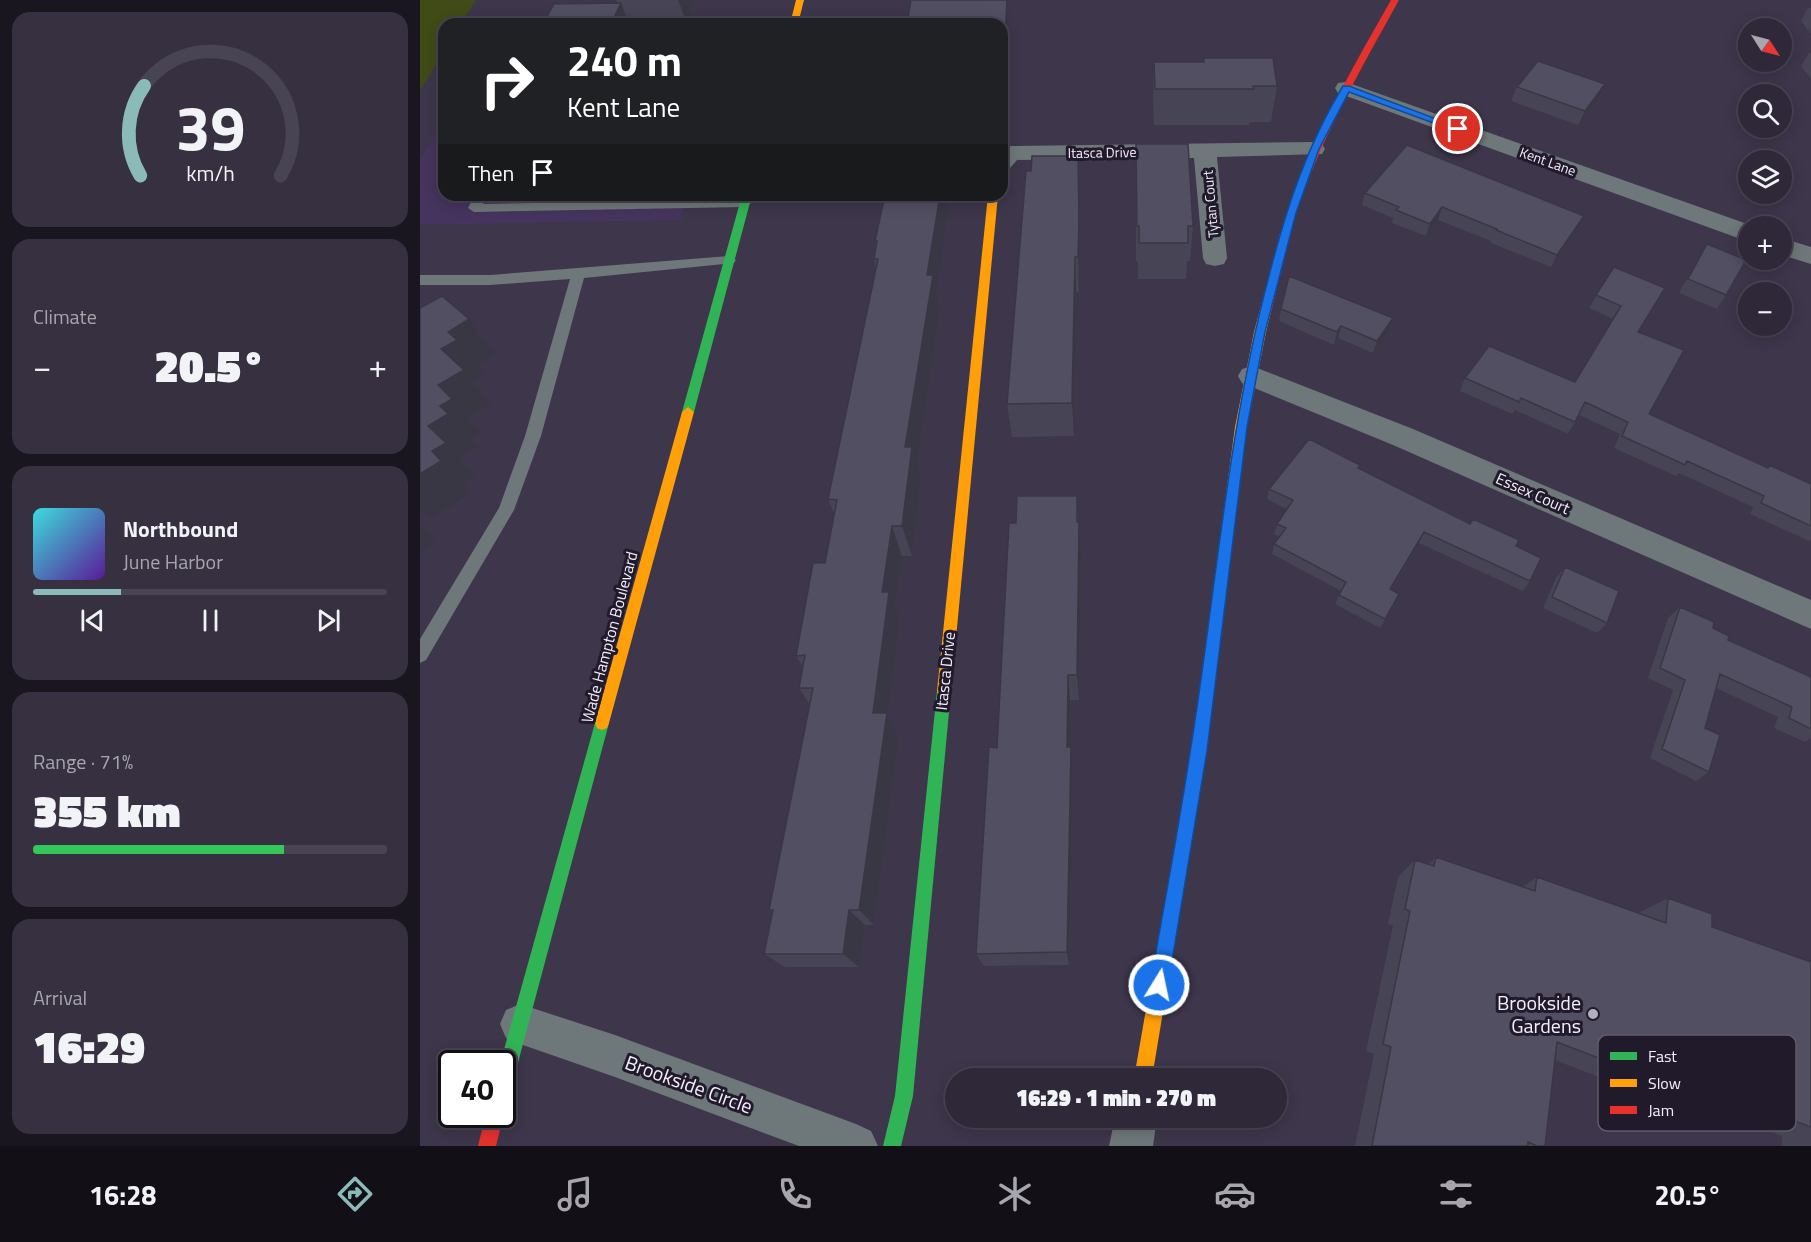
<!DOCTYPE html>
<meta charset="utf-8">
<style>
:root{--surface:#2e2838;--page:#363040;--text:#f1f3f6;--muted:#a7a6ae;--line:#494453;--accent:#8bbbb9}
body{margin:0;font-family:"Titillium Web",sans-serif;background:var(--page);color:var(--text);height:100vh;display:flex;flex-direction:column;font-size:22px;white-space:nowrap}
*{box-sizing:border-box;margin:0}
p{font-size:20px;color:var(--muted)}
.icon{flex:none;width:33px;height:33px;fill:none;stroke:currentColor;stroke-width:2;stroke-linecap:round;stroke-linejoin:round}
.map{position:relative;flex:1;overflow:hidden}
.side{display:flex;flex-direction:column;gap:12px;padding:12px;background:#19161f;width:420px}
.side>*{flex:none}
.top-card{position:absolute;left:18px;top:18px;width:570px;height:183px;border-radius:18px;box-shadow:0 3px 15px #0003,0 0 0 2px var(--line);background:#202124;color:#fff;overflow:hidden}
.needle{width:39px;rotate:126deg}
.tools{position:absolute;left:1318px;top:18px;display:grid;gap:12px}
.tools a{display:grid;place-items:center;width:54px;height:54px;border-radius:50%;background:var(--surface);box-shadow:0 3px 15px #0003,0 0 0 2px var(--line);font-size:30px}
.speed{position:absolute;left:18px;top:1050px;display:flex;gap:12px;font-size:30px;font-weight:700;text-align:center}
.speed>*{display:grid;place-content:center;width:78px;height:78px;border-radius:50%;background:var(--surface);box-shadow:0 3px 15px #0003,0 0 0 2px var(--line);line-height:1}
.speed .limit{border:3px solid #111;border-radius:9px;background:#fff;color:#111}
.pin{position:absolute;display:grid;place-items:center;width:51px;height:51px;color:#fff;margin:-26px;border:3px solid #fff;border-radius:50%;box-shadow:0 2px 6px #0007}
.me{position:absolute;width:66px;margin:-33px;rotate:10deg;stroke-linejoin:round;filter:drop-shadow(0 0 4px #0008)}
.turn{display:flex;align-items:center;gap:21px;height:126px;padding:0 30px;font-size:27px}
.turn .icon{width:78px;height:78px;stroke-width:2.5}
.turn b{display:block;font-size:42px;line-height:51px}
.then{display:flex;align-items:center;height:57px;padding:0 30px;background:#0003;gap:12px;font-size:22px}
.big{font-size:45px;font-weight:800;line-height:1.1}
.side .tile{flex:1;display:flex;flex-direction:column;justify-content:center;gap:9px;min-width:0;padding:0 21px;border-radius:18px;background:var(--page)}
.side .dial{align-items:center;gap:0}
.dial svg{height:156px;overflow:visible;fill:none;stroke:var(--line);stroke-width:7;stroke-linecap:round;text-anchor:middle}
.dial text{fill:var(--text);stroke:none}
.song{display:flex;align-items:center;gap:18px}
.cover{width:72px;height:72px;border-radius:9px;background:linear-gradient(135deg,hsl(180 70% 55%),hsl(270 70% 35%))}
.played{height:6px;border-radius:3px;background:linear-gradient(90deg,var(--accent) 25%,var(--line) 25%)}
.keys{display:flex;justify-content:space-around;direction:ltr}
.heat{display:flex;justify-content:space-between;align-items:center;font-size:33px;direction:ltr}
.charge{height:9px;border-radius:4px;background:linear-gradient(90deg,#34c759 71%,var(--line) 0)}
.trip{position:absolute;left:525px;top:1068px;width:342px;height:60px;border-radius:30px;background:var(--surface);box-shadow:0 3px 15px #0003,0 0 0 2px var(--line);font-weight:800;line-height:60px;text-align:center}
.tab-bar{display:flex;height:96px;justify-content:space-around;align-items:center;background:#121016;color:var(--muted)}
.tab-bar .icon{width:42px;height:42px}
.tab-bar .on{color:var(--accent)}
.tab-bar b{font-size:27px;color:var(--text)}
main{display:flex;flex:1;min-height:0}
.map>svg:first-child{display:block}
.built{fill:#45345d}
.green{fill:#414b18}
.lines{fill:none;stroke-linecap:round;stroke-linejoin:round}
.lane{fill:#6e7779;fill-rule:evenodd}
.street{fill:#6e7779;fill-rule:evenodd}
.fast{fill:#30b455;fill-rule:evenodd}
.slow{fill:#ff9f0a;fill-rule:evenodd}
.jam{fill:#e5322d;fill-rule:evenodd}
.wall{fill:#474455}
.shaded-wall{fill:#3a3745}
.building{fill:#534f63;stroke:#3a3745;stroke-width:1.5}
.route{fill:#1a73e8;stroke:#114b97;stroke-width:1.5}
.poi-dot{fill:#b4aebf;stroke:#211a2b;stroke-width:2}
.labels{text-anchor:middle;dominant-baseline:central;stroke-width:6;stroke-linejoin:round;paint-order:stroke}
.far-street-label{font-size:14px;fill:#f3eefd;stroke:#211a2b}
.street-label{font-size:16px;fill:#f3eefd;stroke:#211a2b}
.near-poi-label{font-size:20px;fill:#f3eefd;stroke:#211a2b;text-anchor:end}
.near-street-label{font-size:20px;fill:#f3eefd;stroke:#211a2b}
.key{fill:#211a2b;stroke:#605a6a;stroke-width:1.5}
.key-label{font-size:16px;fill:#f3eefd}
</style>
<main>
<section class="side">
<div class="tile dial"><svg viewBox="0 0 100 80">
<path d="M14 69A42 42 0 1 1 86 69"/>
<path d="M14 69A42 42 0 0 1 16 23" stroke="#8bbbb9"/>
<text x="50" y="56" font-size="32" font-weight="700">39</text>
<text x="50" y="72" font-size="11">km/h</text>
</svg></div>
<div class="tile"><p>Climate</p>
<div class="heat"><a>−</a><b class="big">20.5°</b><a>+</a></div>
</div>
<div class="tile">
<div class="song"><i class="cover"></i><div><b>Northbound</b><p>June Harbor</p></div></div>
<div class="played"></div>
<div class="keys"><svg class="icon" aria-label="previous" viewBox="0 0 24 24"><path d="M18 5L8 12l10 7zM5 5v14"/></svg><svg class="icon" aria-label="pause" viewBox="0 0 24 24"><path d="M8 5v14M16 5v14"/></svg><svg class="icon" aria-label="next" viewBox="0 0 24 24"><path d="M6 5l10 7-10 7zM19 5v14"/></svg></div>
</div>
<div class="tile"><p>Range · 71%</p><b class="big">355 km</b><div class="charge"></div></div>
<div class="tile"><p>Arrival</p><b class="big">16:29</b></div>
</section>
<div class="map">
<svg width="1391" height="1146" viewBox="0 0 1391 1146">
<rect width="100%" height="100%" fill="#3e364b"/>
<!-- built -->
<path class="built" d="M24,118v77h245l-8,25 -261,5v-65z"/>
<!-- green -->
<path class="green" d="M0,0h56l-15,24h-17v28l-24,38z"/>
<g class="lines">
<!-- lane -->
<path class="lane" d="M55,195h12l-4,9 262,-5 6,4 -6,4 -271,5 -6,-4z
M309,256l7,4 -2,3 -150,15 -43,158 -27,74 -88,150 -6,3v-24l79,-131 26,-72 45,-157 -80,6h-70v-10h70z"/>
<!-- street -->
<path class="street" d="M926,82l407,144h-4v16l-411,-149 -3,-5 3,-5z
M894,142l8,2 3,5 -3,5 -105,3 10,101 -3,6 -9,2 -9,-2 -3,-6 -9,-100 -177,2 -7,8 -8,2v-22l8,-2z
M1362,238l29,9v17l-29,-9z
M832,366l161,63 398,171v29l-418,-184 -151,-62 -4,-7 4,-7z
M100,1004l95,31 241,89 15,7 7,15h-79l-184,-69 -95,-33 -14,-6 -6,-14 6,-14z
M695,1118h42l-4,28h-44z"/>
<!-- fast -->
<path class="fast" d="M322,195h10l-58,217 -6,5 -6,-5z
M524,684l5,2 2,5 -38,405 -12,50h-18l12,-50 42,-405 2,-5z
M182,716l5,2 2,5 -98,366 -3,6 -6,3v-34h-2l95,-341 2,-5z"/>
<!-- slow -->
<path class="slow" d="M376,0h8l-6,24h-8z
M568,195h10l-47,496 -2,5 -5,2 -5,-2 -2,-5z
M865,231l5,3 -24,98 -19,95 -24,192 -2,4 -5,2 -5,-2 -2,-4 26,-192 19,-95 26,-98z
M268,407l6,5 -85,311 -2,5 -5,2 -5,-2 -2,-5 87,-311z
M762,841l6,2 2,6 -38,229h-18l40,-229 2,-6z"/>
<!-- jam -->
<path class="jam" d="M971,0h8c-42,76 -85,150 -109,234l-1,2h-8l-1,-2c25,-84 68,-158 111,-234z
M796,613l5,2 2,4 -16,132 -17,98 -2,6 -6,2 -6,-2 -2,-6 17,-98 18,-132 2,-4z
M82,1110l2,4 -8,32h-18l8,-32h16z"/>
</g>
<!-- wall -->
<path class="wall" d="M196,0h79l-9,21 -57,1v2z
M1388,8h3v26l-10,-13z
M589,18l-3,60 -4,1v-55z
M1389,53h2v26l-10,-13z
M734,62l123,24 -6,36h-21l-1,3h-95l-1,-27z
M1185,84l-6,14 -21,27 -67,-24 6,-14z
M716,144l57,82 -3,35h-3l-1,18h-48v-18h-2z
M611,171l48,20 1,64 -1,37h-3l-2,144 -62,1 -5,-33z
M945,193l212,36 -26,38 -60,-24v-2l-53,-21 -12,16 -34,-13 1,-5 -31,-13z
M78,195h132l-1,3 -128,2z
M465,195h66l-14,97 3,18 -23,154 4,15 -9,77h-10l-7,50 5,14 -12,96 11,21 -25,188h-9l-6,42h-74l-21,-13 8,-42 -3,-2 41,-205 -11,-17 4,-21 -7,-11 29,-93 9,-50 -6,-14 48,-230 -2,-10 2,-12 -1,-6z
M1287,244l19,51 -9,14 -38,-16z
M1194,267l24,65 11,82 118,54 2,-3 42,19v55l-2,2 -59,-27 3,-7 -74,-34 -3,3 -62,-28 6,-14 -41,-19 -11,19 -53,-24 -3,4 -52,-23 5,-13 110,4 38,-63 -24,-11z
M861,309l112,9 -4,13 -16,22 -35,-15 -4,7 -55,-24z
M939,468l157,78 14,35 -7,10 -104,-48 -28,47 3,14 -14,24 -45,-24 6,-13 -69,-37 2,-10 6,-7 -6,-3 3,-10 10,-15 -20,-10 2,-10z
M657,496l4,56 -2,148h-9v47h1l2,22 -4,196 -85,1 -8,-12 21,-206 19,-225z
M1145,567l42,56 -10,10 -54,-25 13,-30z
M1260,607l33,21 15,12 83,37v61l-6,4 -31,-14 4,-11 -62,-29 -11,40 4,44 -13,9 -46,-23 23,-68 -25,-12 20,-60z
M1016,857l86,30 15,-10 101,36 30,-15 44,29 99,35v184h-29v-10l-61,-24 -24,3 -142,-55 -10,86h-190l19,-92 -8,-3 27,-125 -5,-2 10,-47 17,-17 14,4z"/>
<!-- shaded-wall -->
<path class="shaded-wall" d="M258,0h17l-9,21z
M587,0l2,18 -3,60 -2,-20z
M201,3l8,21h-18z
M1185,84l-6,14 -21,27 7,-14z
M658,156l2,99 -1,37 -1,-35z
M520,195h11l-14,97 3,18 -23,154 4,15 -9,77 -10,-30 3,-79 22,-172z
M1022,207l-4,13 -12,16 4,-12z
M1164,216l-7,13 -26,38 6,-12z
M655,257l1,35 -2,144 -2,-33z
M973,318l-4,13 -16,22 4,-12z
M49,319l26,35 -18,11 7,9 -12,7 19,22 -23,14 13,15 -11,7 7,8 -18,11 16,17 -13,8 9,9 -39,26 -12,-11v-33l12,-23 -4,-25 12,-20 -2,-21 3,-36 7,-17z
M921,326l-3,12 -4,7 3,-13z
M657,496l2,30 -2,-4z
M659,522l2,30 -2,148 -2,-25z
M0,525l16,16 -16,11z
M472,526l10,30 -7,50 5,14 -12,96 11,21 -25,188 -15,-15 23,-318z
M1004,532l-5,11 -34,56 5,-10z
M648,675l2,25v69l-3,-22z
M651,747l2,22 -4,196 -2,-13z
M429,910l16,15 -6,42 -16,-13z"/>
<!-- building -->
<path class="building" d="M491,0h96l-3,58h-2v-34h-95z
M201,3l-10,21h-68l11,-20z
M784,58h69l4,28h-24l1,3h-99l-1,-27h50z
M1118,61l67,23 -20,27 -68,-24z
M716,144h52l5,82h-5v17h-49v-17h-2z
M987,145l177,71 -27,39 -61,-25 1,-1 -55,-22 -12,17 -34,-14 3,-3 -34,-14z
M612,156h46l1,63 -1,38h-3l-3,146 -65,1 19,-233h5z
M465,195h55l-13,80h6l-28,172h7l-10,79h-10l-10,66h7l-16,121h14l-28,197h-10l-6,44h-79l9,-44h-4l44,-222h-14l6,-33 -9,1 17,-93h12l12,-63 -9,-1 50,-240h-4l3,-18h-2z
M1287,244l39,16 -20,35 -38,-16z
M1194,267l51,21 -27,44 46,18 -35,64 119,54 1,-3 42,19v42l-50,-23 3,-7 -77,-35 -2,4 -63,-29 6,-14 -43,-20 -10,20 -54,-24 -2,4 -54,-24 24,-32 86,36 46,-76 -25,-11z
M869,276l104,42 -16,23 -36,-15 -4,6 -56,-23z
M22,296l27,23 -21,13 9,8 -16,9 23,21 -26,15 14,14 -12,7 8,8 -20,12 18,17 -14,8 9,10 -21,13v-166z
M889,439l51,26 -2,3 112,56 3,-5 46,21 -3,6 25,12 -11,23 -106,-49 -34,57 9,5 -14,25 -46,-24 7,-13 -72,-38 12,-16 -9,-4 16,-24 -24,-11z
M597,496h60v26h2l-2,153h-9l-1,72h4l-4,205 -91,2 13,-207 8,1 12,-225h7z
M1145,567l54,24 -12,32 -55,-26z
M1260,607l34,15 -1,6 16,8 -1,4 83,37v52l-22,-11 3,-11 -72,-33 -15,54 15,7 -11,37 -47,-23 23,-69 -25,-12z
M1016,857l99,34 2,-14 129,46 2,-25 44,16v13l99,35v165l-74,-28v12l-180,-69 -12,104h-8l-9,-4v4h-156l19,-99 -8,-3 27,-133 -5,-2 10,-49 19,6z"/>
<!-- route -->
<path class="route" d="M923,86h6l114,43 -8,2 -106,-39 -30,57 -23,64 -31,119 -18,95 -40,324 -39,234 -3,6 -6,3 -6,-3 -3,-6c20,-111 40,-222 55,-335 17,-126 31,-251 64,-374 17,-67 38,-131 74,-190z"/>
<!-- markers -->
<circle class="poi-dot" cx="1173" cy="1014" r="6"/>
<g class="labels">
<!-- far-street labels -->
<g class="far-street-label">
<text transform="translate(682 152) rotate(-1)">Itasca Drive</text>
<text transform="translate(1128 161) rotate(20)">Kent Lane</text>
<text transform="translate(790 204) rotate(-95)">Tytan Court</text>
</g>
<!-- street labels -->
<g class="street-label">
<text transform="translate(1113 493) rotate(24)">Essex Court</text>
<text transform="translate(189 637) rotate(-75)">Wade Hampton Boulevard</text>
<text transform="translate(525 671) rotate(-84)">Itasca Drive</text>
</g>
<!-- near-poi labels -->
<g class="near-poi-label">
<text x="1161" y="1002">Brookside<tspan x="1161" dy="23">Gardens</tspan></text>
</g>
<!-- near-street labels -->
<g class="near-street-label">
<text transform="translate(269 1084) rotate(20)">Brookside Circle</text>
</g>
</g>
<!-- legend -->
<rect x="1178" y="1035" width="198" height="96" rx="9" class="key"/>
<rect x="1190" y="1052" width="27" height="8" fill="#30b455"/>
<rect x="1190" y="1079" width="27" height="8" fill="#ff9f0a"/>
<rect x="1190" y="1106" width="27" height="8" fill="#e5322d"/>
<g class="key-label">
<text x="1228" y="1062">Fast</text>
<text x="1228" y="1089">Slow</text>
<text x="1228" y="1116">Jam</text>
</g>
</svg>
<div class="tools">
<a><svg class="needle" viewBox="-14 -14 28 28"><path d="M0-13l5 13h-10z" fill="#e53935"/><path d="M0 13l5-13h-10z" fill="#a7a6ae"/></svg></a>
<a><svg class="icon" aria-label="search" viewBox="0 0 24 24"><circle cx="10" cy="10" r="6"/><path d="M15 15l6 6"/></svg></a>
<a><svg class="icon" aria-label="layers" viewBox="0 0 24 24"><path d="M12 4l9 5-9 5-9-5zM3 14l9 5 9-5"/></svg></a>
<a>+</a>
<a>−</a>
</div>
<div class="speed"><div class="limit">40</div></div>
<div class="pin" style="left:1038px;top:129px;background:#d93025"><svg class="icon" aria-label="arrive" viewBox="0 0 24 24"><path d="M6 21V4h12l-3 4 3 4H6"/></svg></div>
<svg class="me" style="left:739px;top:985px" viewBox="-20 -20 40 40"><circle r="17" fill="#1a73e8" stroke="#fff" stroke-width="3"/><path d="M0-11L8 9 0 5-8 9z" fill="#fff"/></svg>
<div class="trip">16:29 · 1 min · 270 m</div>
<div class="top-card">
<div class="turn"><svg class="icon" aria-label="right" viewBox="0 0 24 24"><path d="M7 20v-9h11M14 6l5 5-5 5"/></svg><div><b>240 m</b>Kent Lane</div></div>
<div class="then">Then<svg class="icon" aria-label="arrive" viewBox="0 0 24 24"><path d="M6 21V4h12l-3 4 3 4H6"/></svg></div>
</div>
</div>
</main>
<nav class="tab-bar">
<b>16:28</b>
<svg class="icon on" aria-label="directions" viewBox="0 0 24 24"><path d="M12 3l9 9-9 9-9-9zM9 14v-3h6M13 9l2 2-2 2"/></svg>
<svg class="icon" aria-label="music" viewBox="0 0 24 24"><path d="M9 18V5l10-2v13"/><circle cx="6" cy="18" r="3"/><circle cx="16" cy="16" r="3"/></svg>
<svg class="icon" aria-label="phone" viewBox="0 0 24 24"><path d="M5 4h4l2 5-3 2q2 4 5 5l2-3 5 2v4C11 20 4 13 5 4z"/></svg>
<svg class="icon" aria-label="climate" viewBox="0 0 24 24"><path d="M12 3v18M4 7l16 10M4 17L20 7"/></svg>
<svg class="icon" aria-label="car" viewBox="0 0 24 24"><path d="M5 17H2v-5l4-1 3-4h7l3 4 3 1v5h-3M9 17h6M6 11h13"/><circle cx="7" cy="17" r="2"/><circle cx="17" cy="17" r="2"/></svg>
<svg class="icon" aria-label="filters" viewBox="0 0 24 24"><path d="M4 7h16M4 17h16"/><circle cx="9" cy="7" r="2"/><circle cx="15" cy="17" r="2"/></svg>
<b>20.5°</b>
</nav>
